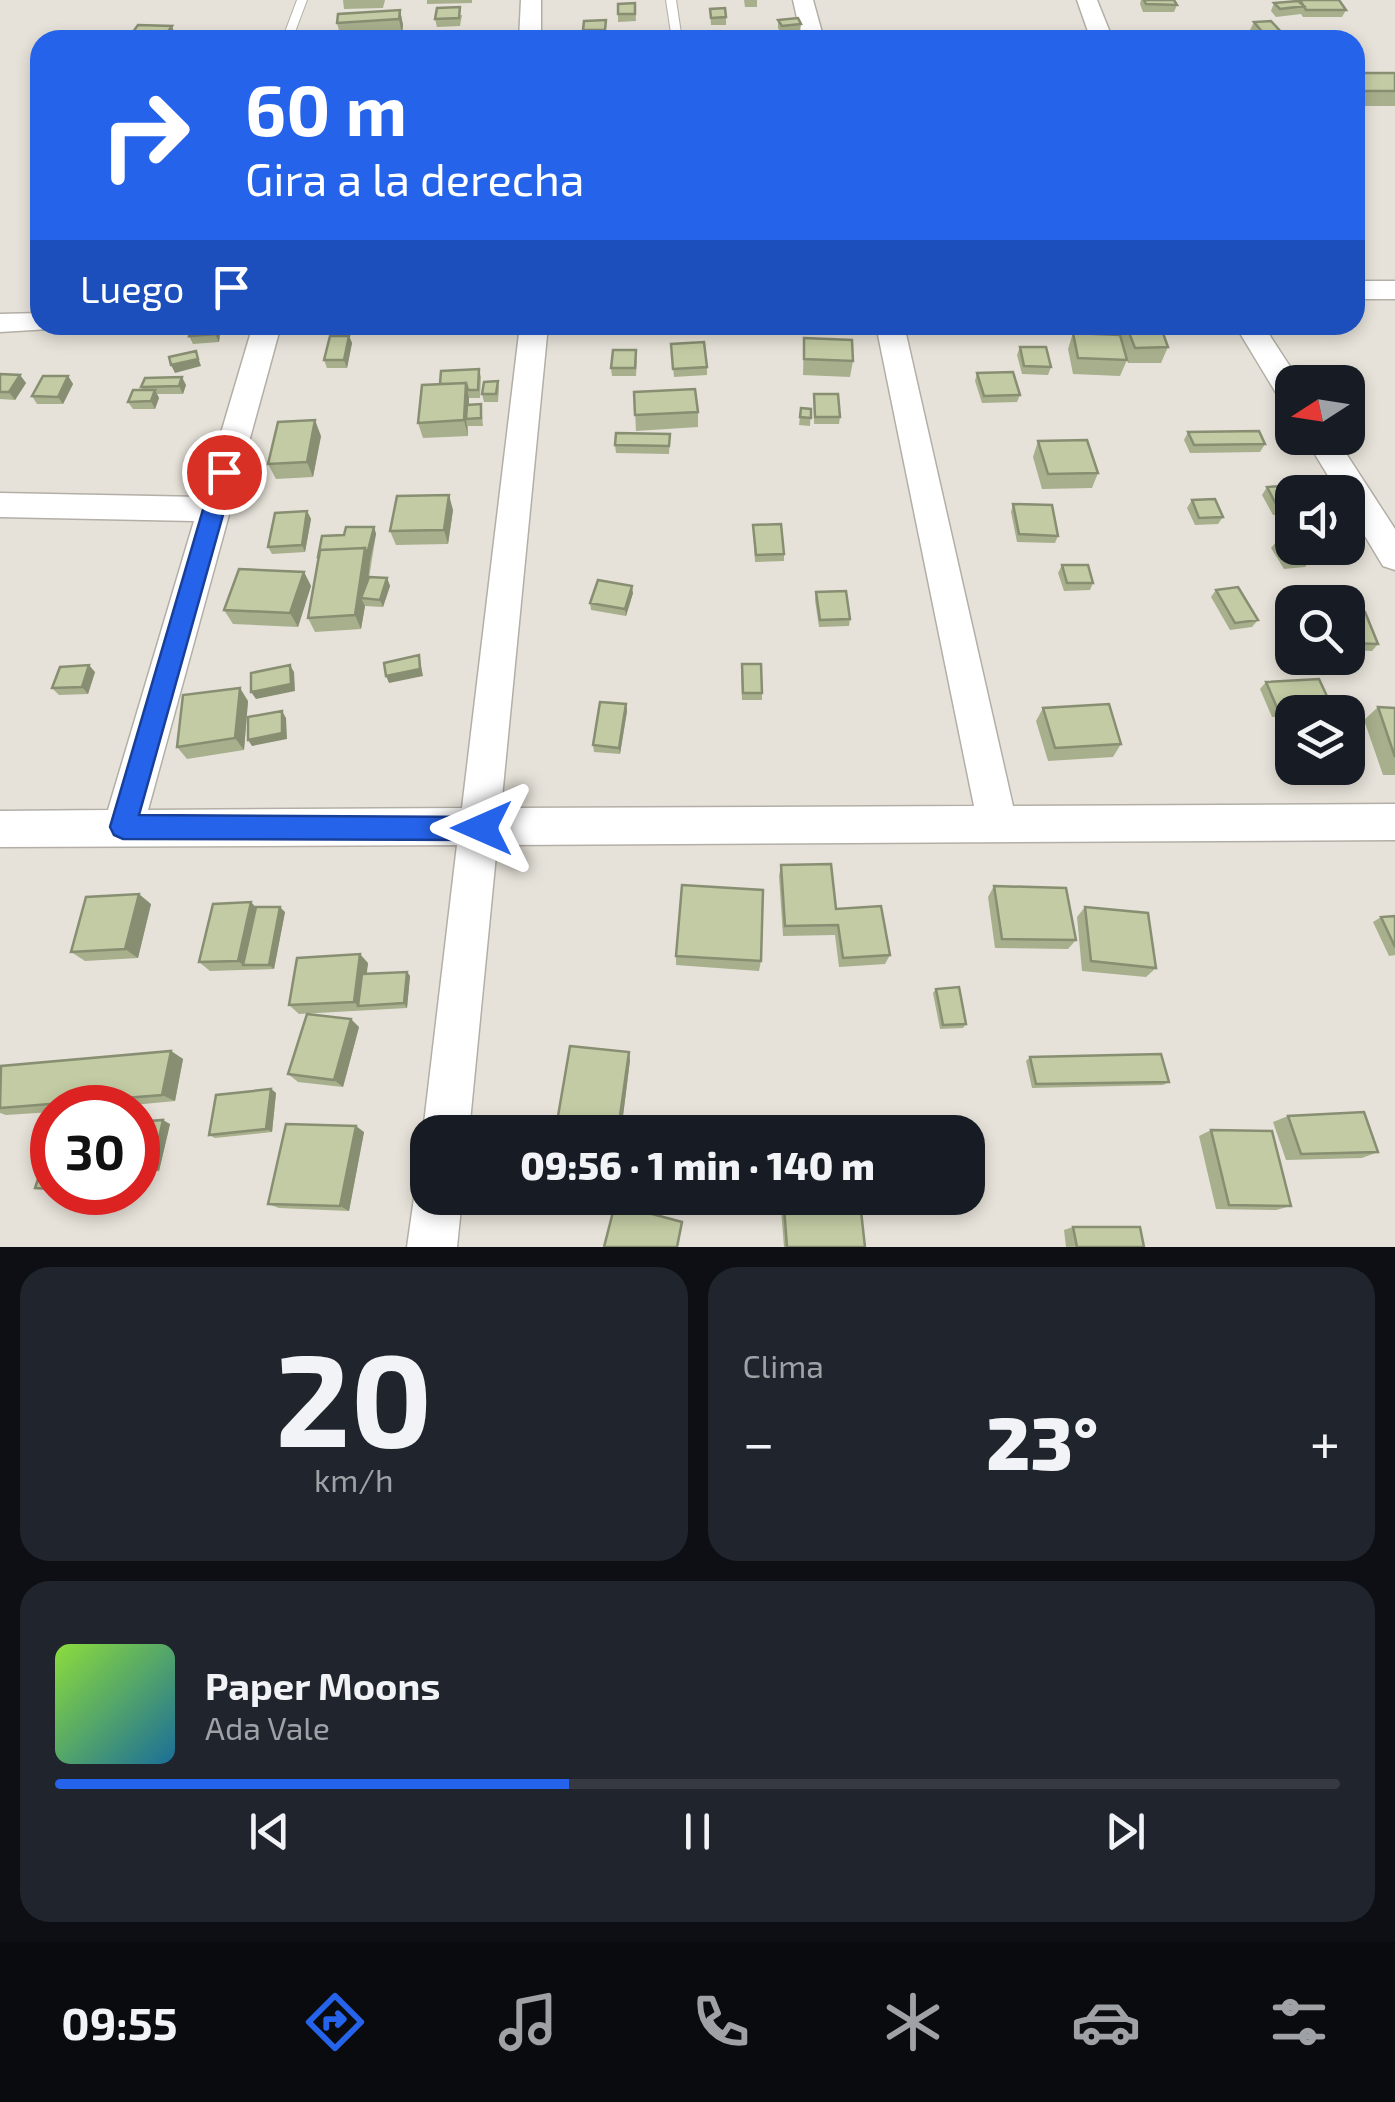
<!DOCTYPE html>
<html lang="es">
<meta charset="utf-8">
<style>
:root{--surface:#171b24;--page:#20242c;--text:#f1f3f6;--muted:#9ea1a6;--line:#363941;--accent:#2563eb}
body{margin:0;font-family:"Exo 2",sans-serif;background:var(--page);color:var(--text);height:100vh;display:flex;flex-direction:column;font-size:38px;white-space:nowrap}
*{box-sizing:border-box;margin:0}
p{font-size:32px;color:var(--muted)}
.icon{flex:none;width:55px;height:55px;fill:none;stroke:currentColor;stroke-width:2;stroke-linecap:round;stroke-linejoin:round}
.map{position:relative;height:1247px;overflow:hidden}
.side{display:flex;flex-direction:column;gap:20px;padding:20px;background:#0d0f14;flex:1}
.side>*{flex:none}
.top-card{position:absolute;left:30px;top:30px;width:1335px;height:305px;border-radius:30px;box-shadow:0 5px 15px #0003;background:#2563eb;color:#fff;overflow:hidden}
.needle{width:65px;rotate:258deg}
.buttons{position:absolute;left:1275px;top:365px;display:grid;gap:20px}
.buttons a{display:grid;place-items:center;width:90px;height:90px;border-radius:20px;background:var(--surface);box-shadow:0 5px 15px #0003;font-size:50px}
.speed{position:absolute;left:30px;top:1085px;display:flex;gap:20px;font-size:50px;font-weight:700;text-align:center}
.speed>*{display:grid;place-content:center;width:130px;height:130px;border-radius:50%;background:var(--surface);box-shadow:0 5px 15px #0003;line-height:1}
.speed .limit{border:15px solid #d22;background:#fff;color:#111}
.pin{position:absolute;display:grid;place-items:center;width:85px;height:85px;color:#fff;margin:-42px;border:5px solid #fff;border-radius:50%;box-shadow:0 2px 10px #0007}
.me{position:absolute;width:110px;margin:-55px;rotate:270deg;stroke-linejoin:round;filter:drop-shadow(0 0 8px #0008)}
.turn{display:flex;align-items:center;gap:35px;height:210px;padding:0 50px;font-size:45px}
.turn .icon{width:130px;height:130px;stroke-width:2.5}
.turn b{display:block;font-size:70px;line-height:85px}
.then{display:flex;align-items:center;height:95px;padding:0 50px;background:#0003;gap:20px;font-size:38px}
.big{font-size:75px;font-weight:800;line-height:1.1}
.side .widget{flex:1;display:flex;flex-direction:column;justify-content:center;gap:15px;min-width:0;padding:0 35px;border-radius:30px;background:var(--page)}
.side .dial{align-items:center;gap:0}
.dial b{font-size:130px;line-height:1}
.song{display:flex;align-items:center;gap:30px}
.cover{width:120px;height:120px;border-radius:15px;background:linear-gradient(135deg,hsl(90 70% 55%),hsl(200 70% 35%))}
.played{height:10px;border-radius:5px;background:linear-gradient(90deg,var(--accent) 40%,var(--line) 40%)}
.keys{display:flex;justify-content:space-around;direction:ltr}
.heat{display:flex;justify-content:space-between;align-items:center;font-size:55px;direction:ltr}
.side .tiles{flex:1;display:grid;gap:20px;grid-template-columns:1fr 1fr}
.widget:last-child{grid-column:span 2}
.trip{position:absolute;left:410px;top:1115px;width:575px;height:100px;border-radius:30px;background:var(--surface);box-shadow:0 5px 15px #0003;font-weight:800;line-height:100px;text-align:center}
.menu{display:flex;height:160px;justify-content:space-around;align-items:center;background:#090b0e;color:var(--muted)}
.menu .icon{width:70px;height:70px}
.menu .selected{color:var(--accent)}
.menu b{font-size:45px;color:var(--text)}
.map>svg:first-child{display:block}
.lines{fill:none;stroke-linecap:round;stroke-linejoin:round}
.lane-casing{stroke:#b3afa6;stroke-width:2}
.street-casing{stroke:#b3afa6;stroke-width:3}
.lane{fill:#fff;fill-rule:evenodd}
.street{fill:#fff;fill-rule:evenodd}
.wall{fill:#a7af8c}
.shaded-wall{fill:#888e72}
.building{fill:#c2cba3;stroke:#888e72;stroke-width:2.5}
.route{fill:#2563eb;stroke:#184099;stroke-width:2.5}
</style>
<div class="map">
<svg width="1395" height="1247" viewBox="0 0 1395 1247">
<rect width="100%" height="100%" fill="#e6e2d9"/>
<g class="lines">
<!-- lane casing -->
<g class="lane-casing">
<path id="lane" d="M297,0h10l-15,40h-10z
M666,0h10l6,40h-10z"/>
</g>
<!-- street casing -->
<g class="street-casing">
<path id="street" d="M521,0h20v40h-22z
M793,0h20l11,40h-22z
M1077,0h20l16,40h-22z
M1355,281h40v18h-40z
M40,313v12h12l-2,4 -50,3v-18z
M253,325h28l-133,485 314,-2 58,-483h28l-47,483 473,-2 -98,-481h28l109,481 382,-2v36l-898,5 -28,287h-41v12l-5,-12 34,-287 -457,2v-36l108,-1 86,-289 -194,-4v-24l202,4z
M1235,325h28l37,57h-8v22l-11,-3z
M1305,438h31l59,91v41l-12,-4 -35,-58v-16h-10z
M428,1178v20h34l-5,49h-50l7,-49 7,-17z"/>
</g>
<!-- lane -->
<use href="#lane" class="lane"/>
<!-- street -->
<use href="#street" class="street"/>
</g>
<!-- wall -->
<path class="wall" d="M343,0h42l-2,8 -39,1z
M427,0h45v3l-45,1z
M744,0h13v7h-12z
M1141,0h33l3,5 -3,7h-31l-3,-8z
M1299,0h40l7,10 -4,7h-39l-2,-3 -25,3 -5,-6 3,-8z
M635,3l1,18 -18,1v-18z
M710,9l16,8v8h-15z
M400,10l3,15 -1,9 -61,4 -4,-15z
M462,15l-2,11 -23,1 -2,-8z
M606,20v18h-22l-1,-8z
M778,20l23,4 -1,8 -19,2 -3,-6z
M1254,22l28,11 -3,7h-20l-9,-10z
M175,34l-4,6h-40l-1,-4z
M1355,72l40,1v33h-40z
M1115,325h11l42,22 -7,16h-33l-1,-3 -7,16 -47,-2 -5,-25 5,-16 45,2z
M1194,325h39l-4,7 -30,2z
M1292,325h46l-44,3z
M217,327l3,7 -1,8 -26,2 -4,-8z
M349,336l3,7 -5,25h-20l-3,-8z
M804,338l49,23 -3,16 -47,-2z
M671,344l36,23v8l-33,2z
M1020,347l31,20 -3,8 -26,-1 -5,-19z
M637,358l-1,18h-24l-1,-8z
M479,369l2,8 -1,21h-11v7l12,-1 2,22h-15v10l-45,2 -5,-15 22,-39z
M977,373l43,22 -3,7 -35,1 -7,-22z
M0,374l20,1 6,8 -11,17 -15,-1z
M68,376l5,8 -10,20h-26l-5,-8z
M498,381l1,8 -1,13h-14l-2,-8z
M186,385l-3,9h-26l2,4 -4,11h-22l-5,-7 15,-12 -2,-3z
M634,392l64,20v15l-62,4z
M814,394l26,23 -1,7h-25z
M801,408l10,1 -1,17 -11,-1z
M1188,432l77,12 -5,8 -70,1 -6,-13z
M670,434l-1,20 -53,-1 -1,-8z
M321,436l-8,41 -37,2 -8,-15z
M1038,441l60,32 -6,15 -50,1 -9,-32z
M1267,487l25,17v4l-3,6 -16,1 -11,-20z
M1192,500l31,17 -5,7 -23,1 -8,-17z
M1013,504l45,32 -3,7 -38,-1 -6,-30z
M453,510l-5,34 -52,1 -6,-14z
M307,511l4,8 -6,33 -33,2 -4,-7z
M753,525l31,29v7l-29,1z
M374,527l2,7 -7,44h18l3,8 -7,21 -18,-1 -4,23 -46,3 -7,-14 11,-59 -1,-2 26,-22z
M1277,541l34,19 -6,7 -21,2 -13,-21z
M1062,565l31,18 -3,7 -26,1 -6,-18z
M304,572l7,14 -13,41 -65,-3 -9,-14z
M1216,590l42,30 -6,7 -22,3 -19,-33z
M816,592l34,27 -1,7 -30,1 -4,-27z
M633,593l-7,23 -35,-6 -1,-7z
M1348,611l30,33 -6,7 -24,-1z
M741,670l21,23v7h-20z
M95,672l-7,22 -29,1 -7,-7z
M1266,682l66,25 -5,5h-35v4l-20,1 -12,-28z
M248,701l-4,49 -57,9 -10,-12z
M626,704l1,7 -7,43 -26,-2 -1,-7z
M1378,707l17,1v67h-12l-19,-55z
M1043,708l78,36 -8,13 -65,4 -12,-40z
M781,865l109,90 -5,9 -46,3 -4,-32 -52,1 -4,-60z
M994,886l82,54 -8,9 -73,-1 -7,-51z
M251,902l5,5 29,5 -11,57 -64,2 -11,-9z
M151,904l-13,54 -53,3 -14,-9z
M1085,907l71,61 -10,9 -64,-6 -5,-54z
M1395,916v39l-6,1 -16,-34 8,-5z
M676,956l85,5 -2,10 -83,-6z
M368,963l-2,11 41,-2 3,4 -3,32 -108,6 -10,-9z
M936,989l30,35 -3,4 -23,1 -7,-36z
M359,1027l-16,60 -45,-5 -10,-8z
M171,1051l12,8 -8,42 -73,7h-50v4l-46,3 -6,-2v-5z
M1030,1057l139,25 -6,3 -131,3 -6,-27z
M630,1060l-9,72h-28l-33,-3 -3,-7z
M271,1089l5,4 -4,39 -57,6 -6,-3z
M1288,1116l90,36 -16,6 -76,2 -13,-38z
M138,1122l32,2 -11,47 -21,2z
M1211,1130l80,76 -15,4 -60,-1 -17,-73z
M364,1132l-15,79 -70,-3 -11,-4z
M784,1206l81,41h-81l-3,-37z
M1073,1227l71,20h-78l-2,-17z"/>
<!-- shaded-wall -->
<path class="shaded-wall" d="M400,10l3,15 -1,9 -3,-15z
M172,26l3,8 -4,6h-6l-1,-3z
M217,327l3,7 -1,8 -4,-8z
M349,336l3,7 -5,25 -3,-8z
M196,351l5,15 -26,7 -4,-8z
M20,375l6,8 -11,17 -6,-8z
M68,376l5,8 -10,20 -5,-7z
M182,377l4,8 -3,9 -4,-8z
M466,383l3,15 -1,20 -2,1 2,17 -4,-16z
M155,390l4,8 -4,11 -4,-8z
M315,420l6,16 -8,41 -6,-15z
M449,495l4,15 -5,34 -4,-14z
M307,511l4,8 -6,33 -3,-7z
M374,527l2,7 -6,27 -4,38 -5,-1 4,8 -4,23 -6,-14 10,-67z
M304,572l7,14 -13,41 -8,-14z
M387,578l3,8 -7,21 -3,-7z
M632,586l1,7 -7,23 -1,-7z
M419,655l4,21 -34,7 -3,-7z
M89,665l6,7 -7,22 -6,-7z
M290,665l4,7 1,19 -39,8 -5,-7z
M240,688l8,13 -4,49 -9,-12z
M626,704l1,7 -7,43 -1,-6z
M282,711l4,7 1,21 -35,7 -4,-6z
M139,894l12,10 -13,54 -13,-9z
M251,902l9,11 -17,52 -5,-4z
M280,907l5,5 -11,57 -5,-4z
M360,954l8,9 -5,43h-5l-4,-4z
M407,972l3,4 -3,32 -3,-5z
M351,1019l8,8 -16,60 -9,-7z
M171,1051l12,8 -8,42 -13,-6z
M629,1052l1,8 -9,72h-2z
M271,1089l5,4 -4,39 -6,-3z
M163,1120l7,4 -11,47 -7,-2z
M356,1126l8,6 -15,79 -9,-5z"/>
<!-- building -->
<path class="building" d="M1144,0h30l3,5 -31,-1z
M1300,0h39l7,10h-40z
M1298,1l6,5 -24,3 -6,-6z
M635,3v11h-17v-10z
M460,7l-1,11 -24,1 2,-11z
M725,8l1,9 -15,1 -1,-9z
M400,10l-1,9 -62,4 1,-9z
M798,18l3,6 -19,2 -4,-6z
M606,20l-1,10h-22l1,-9z
M1271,21l11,12 -18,1 -10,-12z
M138,25l34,1 -8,11 -34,-1z
M1311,33l28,1 3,6h-27z
M1355,73h40v18h-40z
M1126,325h34l8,22 -33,1z
M217,327l-2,7 -26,2 2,-8z
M1073,333l47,2 7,25 -49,-2z
M330,336h19l-5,24h-20z
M804,338l48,2 1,21 -49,-2z
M704,342l3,25 -34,2 -2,-25z
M1020,347h26l5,20 -27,-1z
M613,350h23l-1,18h-24z
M196,351l2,8 -27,6 -2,-8z
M479,369l-1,21h-10l-2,-7 -26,1 1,-13z
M1013,372l7,23 -36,1 -7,-23z
M0,374l20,1 -11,17h-9z
M43,376h25l-10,21 -26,-1z
M182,377l-3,9 -38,1 4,-9z
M498,381l-2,13h-14l2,-12z
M466,383l-2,37 -46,3 4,-38z
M695,389l3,23 -63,3 -1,-23z
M133,390h22l-4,11 -23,1z
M814,394h24l2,23h-25z
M481,404v14l-15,1 1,-14z
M801,408l10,1v9l-11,-1z
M315,420l-8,42 -39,2 10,-42z
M1259,431l6,13 -71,1 -6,-13z
M616,433l54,1 -1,12 -54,-1z
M1087,440l11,33 -50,1 -10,-33z
M1282,486l10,18v3l-14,1 -11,-21z
M449,495l-5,35 -54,1 7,-35z
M1215,499l8,18 -24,1 -7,-18z
M1013,504l39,1 6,31 -39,-2z
M307,511l-5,34 -34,2 7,-34z
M781,524l3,30 -28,1 -3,-30z
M346,527h28l-7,27 -2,-6 -45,2 -1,7h-1l4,-21 22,-1z
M1292,539v9h11l8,12 -22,2 -12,-21z
M365,548l-10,67 -47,3 12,-68z
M1062,565h26l5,18h-26z
M239,569l65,3 -14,41 -66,-3z
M369,577l18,1 -7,22 -19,-2z
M598,580l34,6 -7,23 -35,-6z
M1238,587l20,33 -23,3 -19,-33z
M846,591l4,28 -30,1 -4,-28z
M1348,611l17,1 13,32 -30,-1z
M419,655l1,14 -34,7 -2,-13z
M742,664h19l1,29h-19z
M89,665l-7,22 -30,1 8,-21z
M290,665l1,19 -40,8v-19z
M1319,679l13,28 -54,3 -12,-28z
M240,688l-5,50 -58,9 6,-52z
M600,702l26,2 -7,44 -26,-3z
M1109,704l12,40 -66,4 -12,-40z
M1378,707l17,1v49z
M282,711v22l-34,7v-23z
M831,864l5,45 45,-3 9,49 -47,3 -5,-33 -53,1 -4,-61z
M682,885l81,5 -2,71 -85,-5z
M994,886l72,2 10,52 -74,-1z
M139,894l-14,55 -54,3 15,-55z
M251,902l-13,59 -39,1 14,-58z
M256,907h24l-11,58h-26z
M1085,907l63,6 8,55 -65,-7z
M1395,916v31l-14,-30z
M360,954l-6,48 -65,3 8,-47z
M407,972l-3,31 -46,3 4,-32z
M959,987l7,37 -23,1 -7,-36z
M307,1014l44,5 -17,61 -46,-6z
M570,1046l59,6 -11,78 -61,-8z
M171,1051l-9,44 -162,13 1,-42z
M1161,1054l8,28 -133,2 -6,-27z
M271,1089l-5,40 -57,6 7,-40z
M1364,1112l14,40 -77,2 -13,-38z
M163,1120l-11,49 -14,1v-48z
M286,1124l70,2 -16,80 -72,-2z
M1211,1130l61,1 19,75 -62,-1z
M52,1137v52l-17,-1z
M860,1202l5,45h-78l-3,-41z
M615,1204l67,18 -5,25h-73z
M1073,1227h67l4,20h-67z"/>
<!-- route -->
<path class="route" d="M224,464l11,8 -96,343 343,2 9,3 4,8 -4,9 -9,3 -359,-1 -9,-4 -4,-8 104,-355z"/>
</svg>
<div class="buttons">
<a><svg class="needle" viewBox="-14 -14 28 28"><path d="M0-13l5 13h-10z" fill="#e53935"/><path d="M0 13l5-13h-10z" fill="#9ea1a6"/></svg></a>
<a><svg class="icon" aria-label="sound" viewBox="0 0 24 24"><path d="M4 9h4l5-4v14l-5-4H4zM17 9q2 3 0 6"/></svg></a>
<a><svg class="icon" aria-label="search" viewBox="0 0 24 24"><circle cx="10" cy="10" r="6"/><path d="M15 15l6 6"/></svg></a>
<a><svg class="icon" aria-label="layers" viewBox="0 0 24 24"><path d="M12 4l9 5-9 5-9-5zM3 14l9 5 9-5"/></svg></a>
</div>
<div class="speed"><div class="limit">30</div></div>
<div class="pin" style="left:224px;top:472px;background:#d93025"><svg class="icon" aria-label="arrive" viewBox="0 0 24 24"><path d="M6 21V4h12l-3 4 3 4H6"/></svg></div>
<svg class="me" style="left:482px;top:828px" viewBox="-20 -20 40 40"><path d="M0-17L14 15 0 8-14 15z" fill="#2563eb" stroke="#fff" stroke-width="4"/></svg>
<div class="trip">09:56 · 1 min · 140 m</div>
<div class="top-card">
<div class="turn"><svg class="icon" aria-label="right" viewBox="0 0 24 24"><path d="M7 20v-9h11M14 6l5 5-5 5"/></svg><div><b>60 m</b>Gira a la derecha</div></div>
<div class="then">Luego<svg class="icon" aria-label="arrive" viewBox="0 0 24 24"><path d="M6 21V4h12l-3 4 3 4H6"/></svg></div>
</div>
</div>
<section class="side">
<div class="tiles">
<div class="widget dial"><b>20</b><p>km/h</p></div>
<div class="widget"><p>Clima</p>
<div class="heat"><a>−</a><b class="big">23°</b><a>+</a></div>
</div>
<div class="widget">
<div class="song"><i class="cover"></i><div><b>Paper Moons</b><p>Ada Vale</p></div></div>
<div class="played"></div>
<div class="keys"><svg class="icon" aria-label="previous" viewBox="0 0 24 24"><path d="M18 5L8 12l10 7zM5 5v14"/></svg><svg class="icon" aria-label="pause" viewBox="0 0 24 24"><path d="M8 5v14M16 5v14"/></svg><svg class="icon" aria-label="next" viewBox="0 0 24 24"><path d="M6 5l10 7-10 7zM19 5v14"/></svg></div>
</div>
</div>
</section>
<nav class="menu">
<b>09:55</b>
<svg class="icon selected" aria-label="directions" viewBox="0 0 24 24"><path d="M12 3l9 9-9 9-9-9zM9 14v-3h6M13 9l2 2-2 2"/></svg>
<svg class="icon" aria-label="music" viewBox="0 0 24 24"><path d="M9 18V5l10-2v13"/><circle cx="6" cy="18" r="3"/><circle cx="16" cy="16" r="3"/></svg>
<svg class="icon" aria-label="phone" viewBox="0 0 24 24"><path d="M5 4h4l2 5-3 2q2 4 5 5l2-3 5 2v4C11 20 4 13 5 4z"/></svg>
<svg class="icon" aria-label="climate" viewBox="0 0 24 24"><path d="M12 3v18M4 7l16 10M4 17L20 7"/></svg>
<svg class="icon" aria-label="car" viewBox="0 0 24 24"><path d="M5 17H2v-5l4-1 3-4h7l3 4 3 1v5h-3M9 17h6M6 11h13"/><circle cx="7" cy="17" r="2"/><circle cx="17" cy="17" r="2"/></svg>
<svg class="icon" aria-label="filters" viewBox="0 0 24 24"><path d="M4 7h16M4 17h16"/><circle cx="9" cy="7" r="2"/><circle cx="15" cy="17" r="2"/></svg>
</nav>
